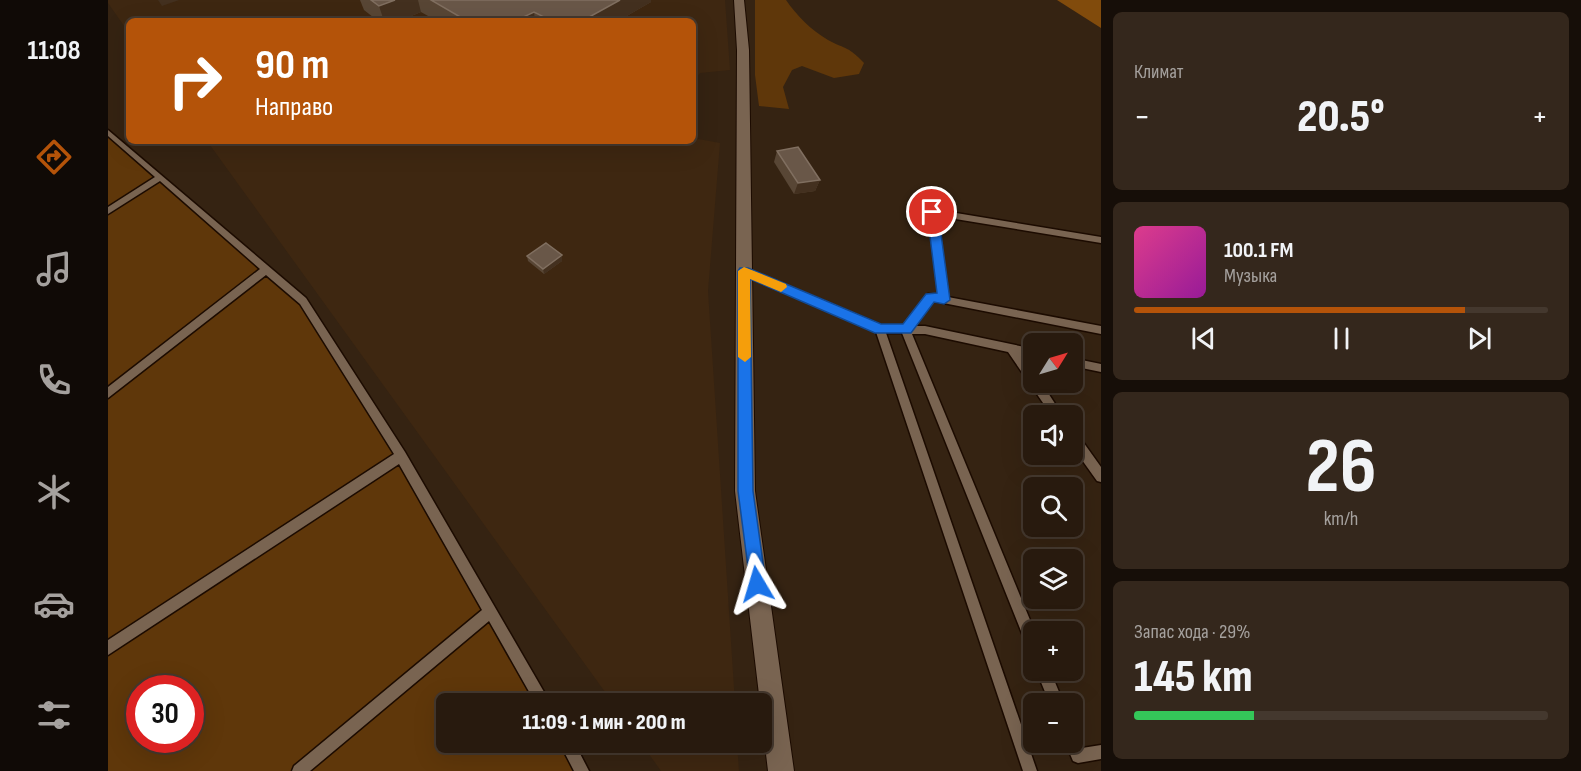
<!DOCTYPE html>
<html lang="ru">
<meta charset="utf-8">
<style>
:root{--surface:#281a0e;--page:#34271c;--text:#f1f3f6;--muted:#a5a19e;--line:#44382e;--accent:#b45309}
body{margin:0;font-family:"Sofia Sans Condensed",sans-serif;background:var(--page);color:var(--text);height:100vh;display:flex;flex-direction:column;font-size:22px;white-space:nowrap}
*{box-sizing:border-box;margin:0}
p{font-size:20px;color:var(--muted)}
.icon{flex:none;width:33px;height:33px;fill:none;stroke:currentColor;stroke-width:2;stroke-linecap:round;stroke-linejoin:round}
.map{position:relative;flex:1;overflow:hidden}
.drawer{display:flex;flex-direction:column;gap:12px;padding:12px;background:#160e08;width:480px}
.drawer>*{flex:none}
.guide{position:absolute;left:18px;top:18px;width:570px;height:126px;border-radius:9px;box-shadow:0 6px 24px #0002,0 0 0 2px var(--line);background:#b45309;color:#fff;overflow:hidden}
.needle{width:39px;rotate:53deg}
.fabs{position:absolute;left:915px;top:333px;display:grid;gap:12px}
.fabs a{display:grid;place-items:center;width:60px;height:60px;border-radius:9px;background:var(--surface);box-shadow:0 6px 24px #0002,0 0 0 2px var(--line);font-size:30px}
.speed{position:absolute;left:18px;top:675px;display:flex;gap:12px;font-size:30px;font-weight:700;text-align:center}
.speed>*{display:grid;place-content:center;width:78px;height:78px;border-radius:50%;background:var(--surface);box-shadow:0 6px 24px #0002,0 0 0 2px var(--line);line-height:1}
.speed .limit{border:9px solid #d22;background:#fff;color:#111}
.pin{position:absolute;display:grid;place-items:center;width:51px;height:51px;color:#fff;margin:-26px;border:3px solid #fff;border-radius:50%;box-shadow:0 2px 6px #0007}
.me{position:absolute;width:66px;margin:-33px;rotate:353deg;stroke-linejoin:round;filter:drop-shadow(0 0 4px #0008)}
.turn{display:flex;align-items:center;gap:21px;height:126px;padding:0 30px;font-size:27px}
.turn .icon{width:78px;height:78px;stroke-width:2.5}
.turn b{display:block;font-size:42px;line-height:51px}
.big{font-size:45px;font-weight:800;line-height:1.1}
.drawer .card{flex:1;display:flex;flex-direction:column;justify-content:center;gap:9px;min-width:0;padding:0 21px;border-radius:9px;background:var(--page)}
.drawer .dial{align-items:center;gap:0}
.dial b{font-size:78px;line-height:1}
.song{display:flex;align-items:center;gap:18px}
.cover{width:72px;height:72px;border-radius:9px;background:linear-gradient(135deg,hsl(330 70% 55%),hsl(300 70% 35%))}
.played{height:6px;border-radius:3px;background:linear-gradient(90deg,var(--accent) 80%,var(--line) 80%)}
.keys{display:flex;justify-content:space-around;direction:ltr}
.heat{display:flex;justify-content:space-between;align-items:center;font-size:33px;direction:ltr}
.charge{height:9px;border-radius:4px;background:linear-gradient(90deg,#34c759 29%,var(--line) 0)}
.trip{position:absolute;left:328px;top:693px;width:336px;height:60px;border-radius:9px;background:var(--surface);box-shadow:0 6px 24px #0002,0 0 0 2px var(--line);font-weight:800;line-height:60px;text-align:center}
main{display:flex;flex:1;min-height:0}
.tab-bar{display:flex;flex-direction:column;width:108px;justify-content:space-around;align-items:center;background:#100a06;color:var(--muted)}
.tab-bar .icon{width:42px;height:42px}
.tab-bar .active{color:var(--accent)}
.tab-bar b{font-size:27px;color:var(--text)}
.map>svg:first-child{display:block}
.built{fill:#3e2711}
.green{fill:#5f370a;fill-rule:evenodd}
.water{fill:#814b0c}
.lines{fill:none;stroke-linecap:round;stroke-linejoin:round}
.lane-casing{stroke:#1c0b00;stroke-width:3}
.street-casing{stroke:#1c0b00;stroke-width:2}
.lane{fill:#796451;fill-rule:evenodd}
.street{fill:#796451;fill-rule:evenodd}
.wall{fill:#584635}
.shaded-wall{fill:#43301f}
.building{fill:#695748;stroke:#806f60;stroke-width:1.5}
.route{fill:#1a73e8;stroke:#114b97;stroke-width:1.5}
.slow{fill:#f59e0b}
</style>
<main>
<nav class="tab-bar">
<b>11:08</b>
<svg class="icon active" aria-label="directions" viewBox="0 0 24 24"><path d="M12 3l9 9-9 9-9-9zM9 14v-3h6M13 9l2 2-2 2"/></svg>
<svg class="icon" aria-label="music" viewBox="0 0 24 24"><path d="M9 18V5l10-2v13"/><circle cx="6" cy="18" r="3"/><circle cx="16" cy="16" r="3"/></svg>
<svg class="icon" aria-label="phone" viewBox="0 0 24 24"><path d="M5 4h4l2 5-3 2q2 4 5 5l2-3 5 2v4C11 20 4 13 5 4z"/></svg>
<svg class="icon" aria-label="climate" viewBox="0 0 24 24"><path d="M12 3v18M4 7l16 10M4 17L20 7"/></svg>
<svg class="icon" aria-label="car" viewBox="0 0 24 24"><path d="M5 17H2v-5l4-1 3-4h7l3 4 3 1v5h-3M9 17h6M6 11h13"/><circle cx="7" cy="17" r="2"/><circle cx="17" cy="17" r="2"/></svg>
<svg class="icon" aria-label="filters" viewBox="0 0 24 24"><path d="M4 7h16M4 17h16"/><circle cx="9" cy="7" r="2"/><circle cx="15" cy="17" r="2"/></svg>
</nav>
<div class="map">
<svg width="993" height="771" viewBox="0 0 993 771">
<rect width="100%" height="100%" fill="#352312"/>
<!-- built -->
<path class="built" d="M0,0h617l5,70 -30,3 -7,10v-62h-564v12l-21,-30z
M585,138l27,5 -12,148 27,412h-122l-406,-562h486z
M533,743h96l2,28h-78z"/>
<!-- green -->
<path class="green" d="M647,0h31c11,16 25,30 42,40 19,10 20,6 36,23l-5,11 -25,4 -32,-12 -10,4 -9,17 6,22 -30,-3 -4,-31z
M0,134l195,167 242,402 -98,1v38l120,1 16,28h-475zM32,688h50v52h-50z"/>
<!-- water -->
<path class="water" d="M949,0h44v28z"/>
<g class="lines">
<!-- lane casing -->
<g class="lane-casing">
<path id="lane" d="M0,130l198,168 99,154 146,252h-15l-47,-83 -179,150h-18l2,-5 188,-156 -83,-146 -291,191v-15l286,-186 -94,-150 -34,-29 -158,123v-11l152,-118 -100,-88 -52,33v-7l47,-30 -47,-41z
M824,209l169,28v6l-164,-27 11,81 153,29v8l-168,-33 -18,25h10l109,23v8l-12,-2 12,16v11h7l22,34h-11l-44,-64 -83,-18h-13l123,298 -1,21 -5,-2 -2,-5 -125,-313h-16l151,438h-14l-147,-439 -135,-59 -2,-2 5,-3 3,1 134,56 23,1 24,-32 11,1 -11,-83z
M964,358l29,6v8l-29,-6z
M964,431l4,1 25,35v15l-4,-1 -25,-35z
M928,670h14l14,34h-14z
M964,735l5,2 5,11 19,-3v14l-23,4 -5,-2 -8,-19h7z
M451,742h15l15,29h-15z"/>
</g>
<!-- street casing -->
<g class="street-casing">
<path id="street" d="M626,0h10l5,50 6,441 39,280h-26l-33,-280 2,-441z"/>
</g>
<!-- lane -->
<use href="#lane" class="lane"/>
<!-- street -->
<use href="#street" class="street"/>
</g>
<!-- wall -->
<path class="wall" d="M252,0h291v2l-33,19h-181l-16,-9 -22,9h-21l-14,-11z
M669,151l43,29 -5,11 -21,3 -20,-32z
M454,255v6l-18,13 -16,-13 -1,-5z"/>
<!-- shaded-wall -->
<path class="shaded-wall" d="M50,0h21l-17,6z
M287,0h23l3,12 -22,9h-15l-5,-15z
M512,0h31v2l-33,19h-27v-5z
M426,12l1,9h-20z
M712,180l-5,11 -21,3 4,-11z
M454,255v6l-18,13 -1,-5z"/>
<!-- building -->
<path class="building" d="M263,0h24l-16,6z
M323,0h189l-29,16 10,5h-49l-18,-9 -19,9h-48z
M690,147l22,33 -22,3 -21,-32z
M438,243l16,12 -19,14 -16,-13z"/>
<!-- route -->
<path class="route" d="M824,209l6,3 12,88 -6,4 -10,-2 -23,31h-36l-125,-54 3,212 13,93 -3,6 -6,3 -6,-3 -13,-99v-220l2,-3h8l133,56h22l23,-30 11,-1 -10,-81z"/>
<!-- slow -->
<path class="slow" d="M636,267l42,17 1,3 -6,5 -31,-13 1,78 -6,5 -7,-5v-86z"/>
</svg>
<div class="fabs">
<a><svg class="needle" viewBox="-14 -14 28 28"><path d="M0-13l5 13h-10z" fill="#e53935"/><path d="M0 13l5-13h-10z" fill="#a5a19e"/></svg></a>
<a><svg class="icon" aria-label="sound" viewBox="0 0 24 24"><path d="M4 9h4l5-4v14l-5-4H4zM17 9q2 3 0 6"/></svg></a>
<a><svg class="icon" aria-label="search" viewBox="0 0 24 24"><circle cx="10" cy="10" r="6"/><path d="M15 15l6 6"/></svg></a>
<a><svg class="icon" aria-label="layers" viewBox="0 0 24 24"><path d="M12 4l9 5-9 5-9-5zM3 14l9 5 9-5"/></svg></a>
<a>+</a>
<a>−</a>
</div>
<div class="speed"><div class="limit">30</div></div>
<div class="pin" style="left:824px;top:212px;background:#d93025"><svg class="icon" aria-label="arrive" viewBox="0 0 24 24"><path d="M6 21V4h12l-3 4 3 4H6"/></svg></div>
<svg class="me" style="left:649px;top:584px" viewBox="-20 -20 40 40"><path d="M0-17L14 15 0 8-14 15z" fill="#1a73e8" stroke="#fff" stroke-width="4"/></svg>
<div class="trip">11:09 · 1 мин · 200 m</div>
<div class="guide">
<div class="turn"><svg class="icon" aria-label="right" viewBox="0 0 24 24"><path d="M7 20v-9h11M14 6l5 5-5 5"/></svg><div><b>90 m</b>Направо</div></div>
</div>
</div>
<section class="drawer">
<div class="card"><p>Климат</p>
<div class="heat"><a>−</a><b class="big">20.5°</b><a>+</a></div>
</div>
<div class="card">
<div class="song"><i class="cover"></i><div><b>100.1 FM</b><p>Музыка</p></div></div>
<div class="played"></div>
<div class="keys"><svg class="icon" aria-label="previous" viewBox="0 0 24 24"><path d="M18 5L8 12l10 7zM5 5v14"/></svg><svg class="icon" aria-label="pause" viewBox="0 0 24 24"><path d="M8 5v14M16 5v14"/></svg><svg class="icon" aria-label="next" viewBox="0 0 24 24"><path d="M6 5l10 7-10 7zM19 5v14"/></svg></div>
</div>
<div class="card dial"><b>26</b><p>km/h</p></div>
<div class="card"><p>Запас хода · 29%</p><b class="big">145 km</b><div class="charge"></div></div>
</section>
</main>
